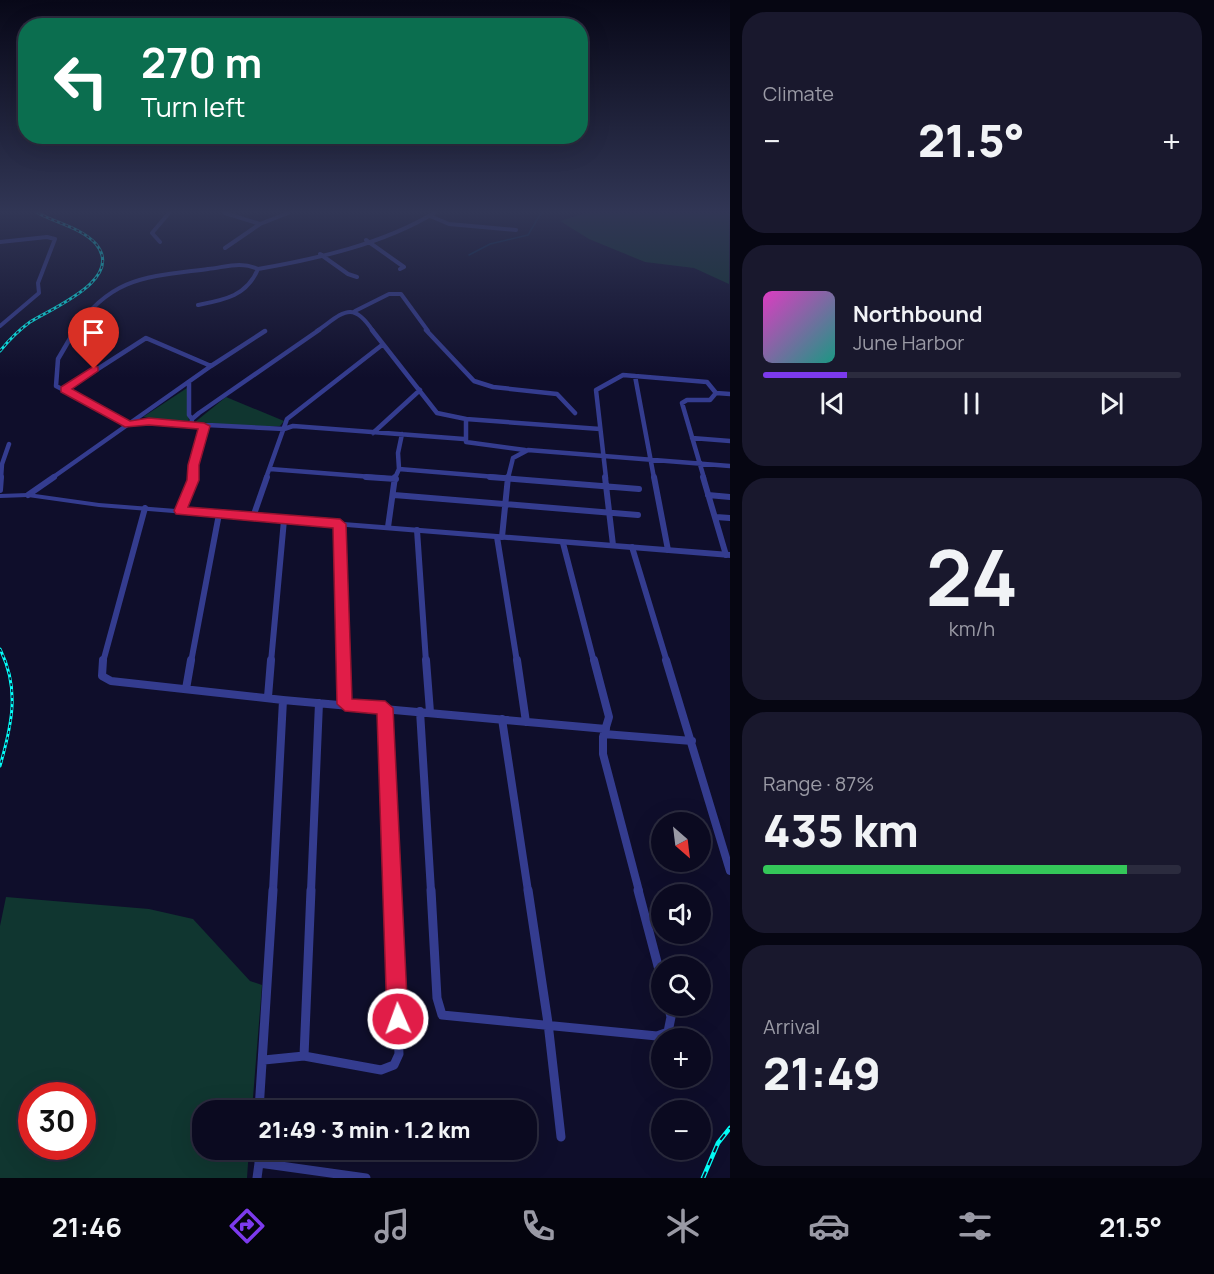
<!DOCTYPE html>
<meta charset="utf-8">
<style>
:root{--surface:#0b0a20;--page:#19182d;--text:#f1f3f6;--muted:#9a9aa5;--line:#2b2b3e;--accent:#7c3aed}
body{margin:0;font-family:Manrope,sans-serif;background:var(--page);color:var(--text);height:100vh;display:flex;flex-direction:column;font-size:22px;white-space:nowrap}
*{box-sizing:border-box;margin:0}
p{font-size:20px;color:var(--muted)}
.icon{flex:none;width:33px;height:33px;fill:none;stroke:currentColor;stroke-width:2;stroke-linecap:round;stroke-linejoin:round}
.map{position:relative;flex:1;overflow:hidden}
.sheet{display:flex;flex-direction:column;gap:12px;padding:12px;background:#060612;width:484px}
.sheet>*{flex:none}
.hud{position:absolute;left:18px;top:18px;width:570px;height:126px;border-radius:24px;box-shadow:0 6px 24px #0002,0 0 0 2px var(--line);background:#0b6e4f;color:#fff;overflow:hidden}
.needle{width:39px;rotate:152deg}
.buttons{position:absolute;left:651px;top:812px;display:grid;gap:12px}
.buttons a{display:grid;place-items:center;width:60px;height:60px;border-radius:50%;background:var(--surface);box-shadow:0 6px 24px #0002,0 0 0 2px var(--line);font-size:30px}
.speed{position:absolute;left:18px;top:1082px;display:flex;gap:12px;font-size:30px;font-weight:700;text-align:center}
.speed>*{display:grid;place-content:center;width:78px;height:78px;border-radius:50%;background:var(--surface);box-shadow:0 6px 24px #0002,0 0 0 2px var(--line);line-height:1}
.speed .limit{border:9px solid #d22;background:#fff;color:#111}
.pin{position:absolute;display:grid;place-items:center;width:51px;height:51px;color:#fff;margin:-62px -26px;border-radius:50% 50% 50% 0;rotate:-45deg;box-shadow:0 0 6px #0007}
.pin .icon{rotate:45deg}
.me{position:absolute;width:66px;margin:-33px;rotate:358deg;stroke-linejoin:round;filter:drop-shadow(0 0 4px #0008)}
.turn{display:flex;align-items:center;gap:21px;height:126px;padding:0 24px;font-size:27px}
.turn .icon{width:78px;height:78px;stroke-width:2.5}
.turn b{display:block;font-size:42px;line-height:51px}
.big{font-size:45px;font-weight:800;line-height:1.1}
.sheet .widget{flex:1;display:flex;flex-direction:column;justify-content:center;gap:9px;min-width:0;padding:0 21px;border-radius:24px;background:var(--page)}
.sheet .dial{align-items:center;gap:0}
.dial b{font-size:78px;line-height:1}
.song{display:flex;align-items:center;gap:18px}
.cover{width:72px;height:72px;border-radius:9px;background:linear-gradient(135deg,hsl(310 70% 55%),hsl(170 70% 35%))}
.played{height:6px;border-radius:3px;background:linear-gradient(90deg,var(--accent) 20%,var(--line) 20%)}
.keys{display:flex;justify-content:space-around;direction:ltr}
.heat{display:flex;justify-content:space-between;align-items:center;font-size:33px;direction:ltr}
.charge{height:9px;border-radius:4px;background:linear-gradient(90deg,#34c759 87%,var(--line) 0)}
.trip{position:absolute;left:192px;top:1100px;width:345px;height:60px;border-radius:24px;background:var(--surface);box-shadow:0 6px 24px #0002,0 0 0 2px var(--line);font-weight:800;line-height:60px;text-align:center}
.tab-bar{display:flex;height:96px;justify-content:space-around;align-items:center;background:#04040d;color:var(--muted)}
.tab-bar .icon{width:42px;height:42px}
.tab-bar .current{color:var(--accent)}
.tab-bar b{font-size:27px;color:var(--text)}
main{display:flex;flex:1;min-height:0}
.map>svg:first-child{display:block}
.green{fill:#103630;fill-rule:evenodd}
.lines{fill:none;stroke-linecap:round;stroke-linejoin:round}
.stream{stroke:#072b51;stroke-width:1.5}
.minor-far4{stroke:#343c8f;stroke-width:4}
.minor-far3{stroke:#343c8f;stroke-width:4.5}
.minor-far2{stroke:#343c8f;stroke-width:6}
.minor-far1{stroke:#343c8f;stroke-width:8}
.minor{stroke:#343c8f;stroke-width:9}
.tertiary{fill:#343c8f;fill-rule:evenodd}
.rail-far1-casing{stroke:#04fff9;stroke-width:3}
.rail-casing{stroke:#04fff9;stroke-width:4.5}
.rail-far1{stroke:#0f0e2b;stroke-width:1.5;stroke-dasharray:3;stroke-linecap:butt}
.rail{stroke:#0f0e2b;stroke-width:2;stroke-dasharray:7;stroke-linecap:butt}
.route{fill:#e11d48;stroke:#92132f;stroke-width:1.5}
</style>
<main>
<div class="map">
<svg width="730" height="1178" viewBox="0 0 730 1178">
<rect width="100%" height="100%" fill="#0f0e2b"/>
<!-- green -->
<path class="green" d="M585,213h144v71l-35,-16 -49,-6 -56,-23 -29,-18z
M187,388l2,35 -46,-6z
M226,397l58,24 -4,5 -24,1 -61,-5z
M6,897l143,12 44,10 57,62 12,4 -10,125h-50v39h47l-2,29h-247v-252zM32,1095h50v51h-50z"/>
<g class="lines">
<!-- stream -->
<path class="stream" d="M469,255l21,-11 38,-9 13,-22"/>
<!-- minor-far4 -->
<path class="minor-far4" d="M225,213l35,11
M430,216l19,8 67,6
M366,240l38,27 -4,2
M0,242l47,-5 8,2 -17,44 1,10 -39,33
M160,242l-8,-9 17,-20
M225,248l35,-24 28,-11
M320,254l28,20 9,3
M258,269c58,-10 125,-25 176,-56
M355,311l34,-17h12l27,37
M74,331c38,-55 73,-54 134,-62 18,-2 33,-8 50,0 -11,27 -34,31 -60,36
M317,331c26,-18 35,-32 56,0"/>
<!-- minor-far3 -->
<path class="minor-far3" d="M75,330l-17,29 -2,27 73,38 20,-2 135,7 9,-3 171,13
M372,330l65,83 29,6
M426,330l48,51 19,6 64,7 18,19
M211,366l54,-35
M635,376l19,102
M189,382v33l3,4
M716,393l14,1
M191,425l1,-6 7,-6 120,-83
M373,433l47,-43
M692,438l38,3
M525,450l-59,-8v-23l134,10
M270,469l115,9
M399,469l-1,-16 4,-19
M1,478l1,-14 7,-20
M52,478l159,-112 -65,-28 -81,52
M193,478v-13l11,-39
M266,478l21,-59 95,-74
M395,478l4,-9 109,9
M508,478l5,-20 15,-8 202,16
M606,478l-10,-88 27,-15 84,7 9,11 -6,7h-23l-5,3 22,75"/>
<!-- minor-far2 -->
<path class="minor-far2" d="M366,477l30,2
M490,477l149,12
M605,477l8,68
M654,477l14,73
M703,477l23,78
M0,490l1,-13
M28,495l26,-18
M394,495l244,20
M708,495l22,2
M180,511l13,-34
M253,517l14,-40
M716,517l14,1
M340,524l4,138
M388,527l7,-50
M417,530l9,132
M497,537l20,125
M502,537l6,-60
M563,543l31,119
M632,547l35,115
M103,662l42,-154
M191,662l28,-148
M271,662l13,-142"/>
<!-- minor-far1 -->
<path class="minor-far1" d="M103,660l-1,16 9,5 172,19 323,29
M344,660l1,44
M426,660l4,52
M517,660l9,62
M594,660l15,57 -6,20v17l36,137
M666,660l64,211
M186,689l5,-29
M268,697l3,-37
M385,708l7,183
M420,711l11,180
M502,719l26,172
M604,734l88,7
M273,891l10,-191
M311,891l8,-188"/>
<!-- minor -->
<path class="minor" d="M431,890l6,108 5,17 215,21 11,-4 3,-15 -3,-12
M528,890l20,133 13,114
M638,890l24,91
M304,1056l7,-166
M264,1060l40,-4 77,14 13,-5 5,-11 -7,-164
M259,1110l14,-220
M258,1149l1,14 107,15
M257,1178l2,-15"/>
<!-- tertiary -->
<path class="tertiary" d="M28,493l71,10 631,49v6l-631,-51 -71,-10 -28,1v-4z"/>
<!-- rail-far1 casing -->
<g class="rail-far1-casing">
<path id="rail-far1" d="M0,351c9,-11 19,-21 30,-29 22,-14 95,-43 66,-78 -14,-16 -40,-21 -58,-31
M0,649c20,40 12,75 0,117"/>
</g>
<!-- rail casing -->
<g class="rail-casing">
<path id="rail" d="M703,1178l15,-35 12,-15"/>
</g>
<!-- rail-far1 -->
<use href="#rail-far1" class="rail-far1"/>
<!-- rail -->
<use href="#rail" class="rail"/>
</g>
<!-- sky -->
<linearGradient id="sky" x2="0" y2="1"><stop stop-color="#080818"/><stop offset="0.56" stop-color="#313655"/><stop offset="1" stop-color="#313655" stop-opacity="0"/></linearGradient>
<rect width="730" height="378" fill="url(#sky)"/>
<!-- route -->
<path class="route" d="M94,366l4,1v4l-26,18 58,32 19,-3 55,5 6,3 -11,39v15l-11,27 152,12 6,5 6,175 33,2 8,7 15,311 -3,8 -7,3 -8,-3 -3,-8 -10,-305 -32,-3 -8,-7 -4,-176 -157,-14 -2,-3 13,-31 1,-15 10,-36 -49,-4 -24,2 -64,-35v-5z"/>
</svg>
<div class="buttons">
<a><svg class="needle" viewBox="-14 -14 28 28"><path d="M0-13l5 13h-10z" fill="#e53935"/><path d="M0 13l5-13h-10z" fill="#9a9aa5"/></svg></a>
<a><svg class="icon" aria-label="sound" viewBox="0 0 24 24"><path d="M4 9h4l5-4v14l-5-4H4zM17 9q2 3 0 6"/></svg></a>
<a><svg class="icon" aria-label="search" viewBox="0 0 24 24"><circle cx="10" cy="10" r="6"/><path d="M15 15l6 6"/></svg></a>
<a>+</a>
<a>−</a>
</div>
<div class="speed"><div class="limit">30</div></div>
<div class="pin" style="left:94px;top:369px;background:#d93025"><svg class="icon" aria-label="arrive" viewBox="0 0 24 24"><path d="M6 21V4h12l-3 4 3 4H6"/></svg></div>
<svg class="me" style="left:398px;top:1019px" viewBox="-20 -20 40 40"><circle r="17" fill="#e11d48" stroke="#fff" stroke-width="3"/><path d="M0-11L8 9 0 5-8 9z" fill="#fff"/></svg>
<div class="trip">21:49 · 3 min · 1.2 km</div>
<div class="hud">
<div class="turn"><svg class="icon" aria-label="left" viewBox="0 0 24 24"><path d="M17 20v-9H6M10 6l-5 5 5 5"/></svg><div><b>270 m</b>Turn left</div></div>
</div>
</div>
<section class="sheet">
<div class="widget"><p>Climate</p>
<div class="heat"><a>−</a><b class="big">21.5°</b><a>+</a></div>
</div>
<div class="widget">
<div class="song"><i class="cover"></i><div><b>Northbound</b><p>June Harbor</p></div></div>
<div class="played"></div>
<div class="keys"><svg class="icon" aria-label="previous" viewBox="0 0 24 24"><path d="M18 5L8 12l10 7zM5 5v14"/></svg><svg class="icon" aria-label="pause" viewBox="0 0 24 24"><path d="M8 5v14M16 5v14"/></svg><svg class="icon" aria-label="next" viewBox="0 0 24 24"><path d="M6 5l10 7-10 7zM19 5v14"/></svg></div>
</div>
<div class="widget dial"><b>24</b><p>km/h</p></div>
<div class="widget"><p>Range · 87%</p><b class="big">435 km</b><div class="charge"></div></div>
<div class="widget"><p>Arrival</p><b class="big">21:49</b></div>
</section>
</main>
<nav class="tab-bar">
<b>21:46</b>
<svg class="icon current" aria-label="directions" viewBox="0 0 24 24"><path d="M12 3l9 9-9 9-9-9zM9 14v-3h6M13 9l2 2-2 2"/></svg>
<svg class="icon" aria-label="music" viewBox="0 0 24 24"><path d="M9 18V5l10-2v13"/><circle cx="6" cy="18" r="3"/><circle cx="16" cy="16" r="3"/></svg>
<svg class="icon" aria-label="phone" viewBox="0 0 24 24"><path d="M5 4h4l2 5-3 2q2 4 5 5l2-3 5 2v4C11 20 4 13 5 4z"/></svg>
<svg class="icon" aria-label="climate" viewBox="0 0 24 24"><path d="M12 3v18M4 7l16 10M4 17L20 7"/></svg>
<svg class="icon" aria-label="car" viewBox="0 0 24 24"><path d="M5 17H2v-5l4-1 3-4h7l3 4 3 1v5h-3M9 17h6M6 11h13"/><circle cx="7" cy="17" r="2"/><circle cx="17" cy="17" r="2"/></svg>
<svg class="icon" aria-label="filters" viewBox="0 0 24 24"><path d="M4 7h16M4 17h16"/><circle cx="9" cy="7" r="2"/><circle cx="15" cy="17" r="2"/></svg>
<b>21.5°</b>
</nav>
